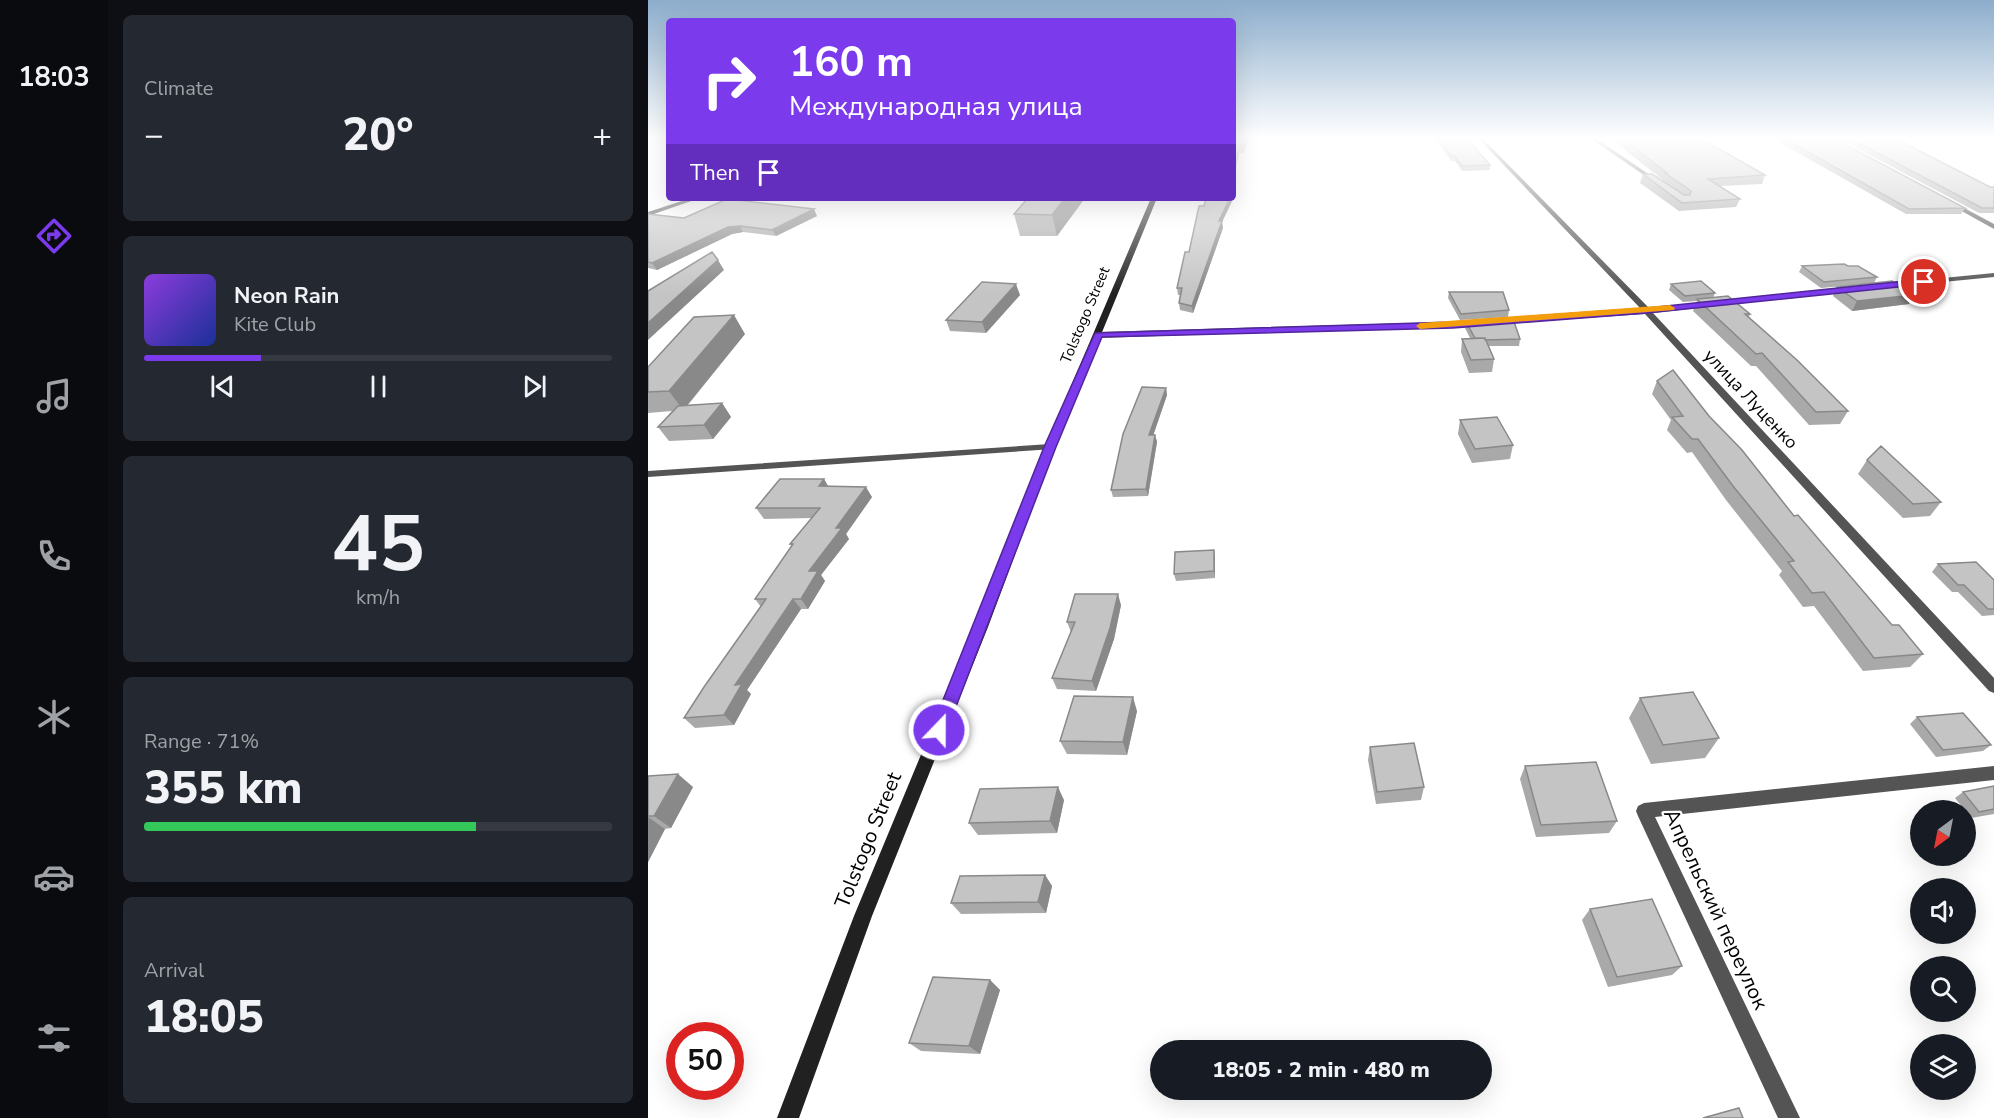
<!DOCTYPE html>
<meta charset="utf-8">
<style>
:root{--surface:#171b24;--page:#242831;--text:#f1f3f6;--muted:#9ea1a6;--line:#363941;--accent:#7c3aed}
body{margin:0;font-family:"Nunito Sans",sans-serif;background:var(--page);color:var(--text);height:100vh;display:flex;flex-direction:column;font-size:22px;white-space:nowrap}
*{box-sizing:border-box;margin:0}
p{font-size:20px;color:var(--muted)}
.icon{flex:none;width:33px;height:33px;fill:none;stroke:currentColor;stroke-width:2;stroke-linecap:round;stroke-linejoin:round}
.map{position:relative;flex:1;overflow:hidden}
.details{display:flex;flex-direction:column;gap:15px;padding:15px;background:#0d0f14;width:540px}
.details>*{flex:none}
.hud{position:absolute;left:18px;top:18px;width:570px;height:183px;border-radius:6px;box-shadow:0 6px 24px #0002;background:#7c3aed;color:#fff;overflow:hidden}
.needle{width:39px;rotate:212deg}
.buttons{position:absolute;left:1262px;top:800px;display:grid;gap:12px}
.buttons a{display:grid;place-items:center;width:66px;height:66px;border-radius:50%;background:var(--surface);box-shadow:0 6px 24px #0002;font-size:30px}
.speed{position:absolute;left:18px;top:1022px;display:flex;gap:12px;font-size:30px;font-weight:700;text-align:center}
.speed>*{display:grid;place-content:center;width:78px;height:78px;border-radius:50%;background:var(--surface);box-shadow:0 6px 24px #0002;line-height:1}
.speed .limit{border:9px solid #d22;background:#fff;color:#111}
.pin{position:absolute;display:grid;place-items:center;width:51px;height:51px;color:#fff;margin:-26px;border:3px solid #fff;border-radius:50%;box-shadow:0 2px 6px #0007}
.me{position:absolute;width:66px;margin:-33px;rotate:22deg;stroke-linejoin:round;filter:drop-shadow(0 0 4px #0008)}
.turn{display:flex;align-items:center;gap:21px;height:126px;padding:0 24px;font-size:27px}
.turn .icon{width:78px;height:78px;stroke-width:2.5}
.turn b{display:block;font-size:42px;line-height:51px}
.then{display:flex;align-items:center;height:57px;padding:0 24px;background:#0003;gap:12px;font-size:22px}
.big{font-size:45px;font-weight:800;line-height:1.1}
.details .card{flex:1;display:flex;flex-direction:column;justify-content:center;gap:9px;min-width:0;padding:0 21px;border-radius:9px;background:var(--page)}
.details .dial{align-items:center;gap:0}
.dial b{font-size:78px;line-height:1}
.song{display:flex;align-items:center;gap:18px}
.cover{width:72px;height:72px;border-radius:9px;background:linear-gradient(135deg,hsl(270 70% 55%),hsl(230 70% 35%))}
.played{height:6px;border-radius:3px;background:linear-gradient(90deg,var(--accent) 25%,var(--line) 25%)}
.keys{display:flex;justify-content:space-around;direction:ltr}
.heat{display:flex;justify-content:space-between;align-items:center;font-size:33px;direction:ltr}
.charge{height:9px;border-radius:4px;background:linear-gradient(90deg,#34c759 71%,var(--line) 0)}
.trip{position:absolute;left:502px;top:1040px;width:342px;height:60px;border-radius:30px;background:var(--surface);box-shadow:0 6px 24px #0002;font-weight:800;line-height:60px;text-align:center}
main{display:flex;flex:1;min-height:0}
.tabs{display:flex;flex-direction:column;width:108px;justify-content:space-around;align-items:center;background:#090b0e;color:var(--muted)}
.tabs .icon{width:42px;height:42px}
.tabs .on{color:var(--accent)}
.tabs b{font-size:27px;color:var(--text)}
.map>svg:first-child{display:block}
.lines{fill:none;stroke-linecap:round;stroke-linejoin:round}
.minor{fill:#545454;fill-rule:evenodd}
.secondary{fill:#212121;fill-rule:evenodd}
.wall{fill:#a9a9a9}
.shaded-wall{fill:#898989}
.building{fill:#c4c4c4;stroke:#898989;stroke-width:1.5}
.route{fill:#7c3aed;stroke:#51269a;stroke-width:1.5}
.slow{fill:#f59e0b}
.labels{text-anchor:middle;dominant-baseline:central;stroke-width:4.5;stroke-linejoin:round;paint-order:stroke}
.far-street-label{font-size:15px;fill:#000;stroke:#fff}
.street-label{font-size:18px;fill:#000;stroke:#fff}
.near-street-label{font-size:21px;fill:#000;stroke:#fff}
</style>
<main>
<nav class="tabs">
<b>18:03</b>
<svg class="icon on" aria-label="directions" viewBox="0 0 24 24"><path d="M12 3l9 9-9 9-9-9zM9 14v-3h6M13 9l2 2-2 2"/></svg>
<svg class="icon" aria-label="music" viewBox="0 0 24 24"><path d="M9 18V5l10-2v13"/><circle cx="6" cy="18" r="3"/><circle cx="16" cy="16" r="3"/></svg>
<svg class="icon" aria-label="phone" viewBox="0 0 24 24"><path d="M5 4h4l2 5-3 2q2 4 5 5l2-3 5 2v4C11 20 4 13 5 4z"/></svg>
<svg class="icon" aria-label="climate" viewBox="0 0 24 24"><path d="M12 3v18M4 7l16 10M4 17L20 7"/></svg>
<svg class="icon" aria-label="car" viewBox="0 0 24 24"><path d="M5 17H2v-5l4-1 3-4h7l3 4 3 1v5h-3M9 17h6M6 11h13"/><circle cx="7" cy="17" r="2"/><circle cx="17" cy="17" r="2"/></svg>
<svg class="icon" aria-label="filters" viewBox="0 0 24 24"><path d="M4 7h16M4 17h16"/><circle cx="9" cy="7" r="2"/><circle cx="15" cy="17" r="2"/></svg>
</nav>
<section class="details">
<div class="card"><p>Climate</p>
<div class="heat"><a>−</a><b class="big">20°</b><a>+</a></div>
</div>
<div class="card">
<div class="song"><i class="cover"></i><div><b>Neon Rain</b><p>Kite Club</p></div></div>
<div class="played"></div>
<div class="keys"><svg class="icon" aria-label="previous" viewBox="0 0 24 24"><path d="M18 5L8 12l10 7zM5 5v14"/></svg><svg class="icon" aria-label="pause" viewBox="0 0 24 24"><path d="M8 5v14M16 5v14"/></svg><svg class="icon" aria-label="next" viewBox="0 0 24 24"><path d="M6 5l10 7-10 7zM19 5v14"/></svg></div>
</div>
<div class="card dial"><b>45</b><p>km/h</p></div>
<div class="card"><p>Range · 71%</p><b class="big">355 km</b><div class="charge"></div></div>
<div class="card"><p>Arrival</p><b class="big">18:05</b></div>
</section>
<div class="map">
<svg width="1346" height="1118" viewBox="0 0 1346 1118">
<rect width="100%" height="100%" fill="#fff"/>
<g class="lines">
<!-- minor -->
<path class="minor" d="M830,138h4l167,170 203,-21 1,2 -4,2 -196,22 341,365v15l-5,-2 -344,-377 -149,10 -1,-2 4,-2 142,-11z
M942,138h5l67,45 -5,1z
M43,198h9l-52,18v-4z
M1301,202h4l41,22v5l-45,-25z
M1346,273v4l-112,11 -4,-2 4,-2z
M834,321h3v4l-387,13 -4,-3 4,-3z
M402,444l4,1v4l-406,28v-6z
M1346,766v14l-339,37 145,301h-22l-140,-302 -2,-5 2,-5 6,-3z"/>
<!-- secondary -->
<path class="secondary" d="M503,198h6l-102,249 -67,180 -116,289 -73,202h-22l77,-202 120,-289 71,-180z"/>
</g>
<!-- wall -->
<path class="wall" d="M585,138h16l-6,15h-4l-6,28z
M787,138h32l23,27v5l-28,1 -7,-10h-4z
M962,138h90l65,37 -3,9 -42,2 20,13 -4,8 -57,4 -39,-28 3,-9 20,7v-1z
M1124,138h61l132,70 -4,6h-55z
M1190,138h63l-1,2 90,47h4v26h-15z
M437,198l-28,38h-37l-6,-22z
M585,199l-11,23 1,6 -30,85 -13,-3 -1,-7 1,-8h-2l-1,-7 12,-36z
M0,214l36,4 133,-2 -41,20 -33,-4 -11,2 -75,36 -9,-2z
M1154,266h46l29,11 -3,6 -53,5 -22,-16z
M1023,284l44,9 -2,5 37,16 -1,3 99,94 -8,13 -31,1 -53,-59h-5l-58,-55 4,-10 -14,1 -14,-12z
M1189,287l72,17 -57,7 -19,-15z
M801,292l60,18 -1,7 -48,3 -12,-22z
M372,295l-34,38 -36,-2 -4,-11z
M818,322l54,17 -1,7h-31l6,13 -2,13 -23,1 -8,-21 1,-13 8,-1 -5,-10z
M97,334l-57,71 34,-2 9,14 -18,22 -44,2 -11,-14 14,-16 -24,2v-46z
M1009,381l52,35 85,100 98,109 31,29 -13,13 -47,4 -49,-65 -11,1 -24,-32 3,-4 -56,-71 -34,-48 -5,1 -20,-23 4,-10 -19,-26z
M518,388l1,7 -14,40h2l2,7 -9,54 -35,1 -2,-7z
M812,420l53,25 -3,14 -38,4 -14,-29z
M1219,460l74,42 -11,14 -27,2 -45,-44z
M180,486l44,11 -26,37 3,5 -28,36 4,6 -17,28h-7l-54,81 4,4 -17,31 -39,3 -11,-10 77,-111 -6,-8 37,-53 -2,-2 22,-26 -48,1 -8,-11z
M567,557v21l-39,3 -2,-7z
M1290,564l56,16v35l-12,1 -24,-24h-6l-20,-20z
M473,605l-7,34 -18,52 -39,-2 -5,-11 19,-46 -4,-10z
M992,698l79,40 -14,20 -54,6 -22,-46z
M489,711l-10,44 -60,-1 -7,-13z
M1269,717l74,28 -8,6 -47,6 -26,-33z
M722,747l54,40 -3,13 -45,4 -8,-44z
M877,766l92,55 -8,12 -73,4 -16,-58z
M0,776l45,11 -22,41 -6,1 -17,33z
M1346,786v28l-23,4 -16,-20 8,-6z
M416,800l-7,33 -79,2 -9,-12z
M397,875l7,11 -6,27 -85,1 -10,-11z
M942,909l92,57 -10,9 -64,12 -26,-67z
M342,980l10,10 -20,64 -59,-3 -12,-8z"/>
<!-- shaded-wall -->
<path class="shaded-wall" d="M598,138h3l-6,15 -1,-6z
M591,147v6l-6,28v-8z
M417,198h20l-28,38 -5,-21z
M582,198h2l1,1 -11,23 1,6 -30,85 -1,-7 27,-85z
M166,209l3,7 -41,20 -4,-6z
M92,226l3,6 -11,2 -75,36 -5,-7 76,-36z
M70,260l6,10 -76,70v-17z
M368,284l4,11 -34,38 -4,-11z
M1266,295l-5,9 -57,7 5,-10z
M86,315l11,19 -62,76 -14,-19z
M518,388l1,7 -16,47 -2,-7z
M74,403l9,14 -18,22 -9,-14z
M507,435l2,7 -9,54 -2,-7z
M176,479l6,10 -11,-3z
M218,487l6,10 -26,37 3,5 -28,36 4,6 -17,28 -7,-10 8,-28 27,-43z
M566,550l1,7v21l-1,-7z
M470,594l3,11 -7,34 -18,52 -4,-10z
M145,599l8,10 -54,81 4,4 -17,31 -10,-10 11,-30z
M485,697l4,14 -10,44 -4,-13z
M30,774l15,13 -22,41 -17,-12z
M410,787l6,13 -7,33 -7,-12z
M0,817l17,12 -17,33z
M397,875l7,11 -6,27 -8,-11z
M342,980l10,10 -20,64 -11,-8z"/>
<!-- building -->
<path class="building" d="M585,138h13l-4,9h-3l-6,26z
M790,138h29l23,27 -28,1 -7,-10h-4z
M974,138h78l65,37 -57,4 32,20 -58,4 -39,-29h9l32,21h6l1,-4 -26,-18h2z
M1135,138h50l132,70 -56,1z
M1201,138h52h-7l96,49h4v21h-12z
M380,198h37l-13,17 -38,-1z
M558,198h24l-11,23h3l-30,85 -13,-3 3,-15h-5l8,-36h4l10,-46h5z
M79,199l87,10 -42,21 -32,-4 -12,1 -76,36 -4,-1v-48l36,4z
M64,252l6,8 -70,63v-32z
M1196,264l4,2h10l19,11 -53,5 -22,-16z
M1053,281l14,12 -30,3 -14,-12z
M1244,281l22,14 -57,6 -20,-14z
M334,282l34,2 -34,38 -36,-2z
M801,292h54l6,18 -48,4z
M1080,296l22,18h-5l52,46 51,51 -32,1 -54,-59 -6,1 -59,-55z
M86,315l-65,76 -21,1v-25l46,-50z
M865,319l7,20 -35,1v-2h-10l-9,-16z
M837,338l9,21 -23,1 -9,-21z
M1025,370l36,46 33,34 52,66 4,-1 94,110h7l24,29 -49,4 -50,-66 -12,1 -24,-31 6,-1 -61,-75 -35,-47h-6l-20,-22 11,-1 -26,-35z
M494,387l24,1 -17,47h6l-9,54 -35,1 12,-56z
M74,403l-18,22 -46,2 20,-21z
M849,417l16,28 -38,4 -15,-29z
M1233,446l60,56 -28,2 -46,-44z
M132,479h44l-5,7 47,1 -30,41h6l-33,43h9l-17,28h-8l-58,86 7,-1 -18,31 -40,3 20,-31 62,-88h-11l38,-55h-3l30,-36h-64z
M566,550v21l-40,3 1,-22z
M1328,562l18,18v29h-6l-24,-24h-6l-20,-21z
M427,594h43l-8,34 -18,53 -40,-3 23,-56h-8z
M1045,692l26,46 -56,7 -23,-47z
M426,696l59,1 -10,45 -63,-1z
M1315,713l28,32 -48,5 -26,-33z
M766,743l10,44 -47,5 -7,-45z
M948,762l21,59 -76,4 -16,-59z
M30,774l-24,42h-6v-40z
M1346,786v23l-15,3 -16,-20z
M410,787l-8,34 -81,2 11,-34z
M397,875l-7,27 -87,1 9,-27z
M1004,899l30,67 -65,11 -27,-68z
M285,977l57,3 -21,66 -60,-3z
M1091,1108l4,10h-40z"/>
<!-- sky -->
<linearGradient id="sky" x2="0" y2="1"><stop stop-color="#8cadcc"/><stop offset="0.47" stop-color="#fff"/><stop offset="1" stop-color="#fff" stop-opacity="0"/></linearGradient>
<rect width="1346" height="294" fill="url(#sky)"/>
<!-- route -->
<path class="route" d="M1276,279l3,1v4l-280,29 -194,15 -351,9 -46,110 -109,283 -2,5 -6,2 -6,-2 -2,-5 113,-283 51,-114 358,-11 194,-14z"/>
<!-- slow -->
<path class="slow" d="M1022,305l5,3 -1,2 -254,19 -4,-3 4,-3z"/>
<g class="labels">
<!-- far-street labels -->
<g class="far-street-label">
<text transform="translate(437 315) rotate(-67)">Tolstogo Street</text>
</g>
<!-- street labels -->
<g class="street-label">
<text transform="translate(1103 399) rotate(47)">улица Луценко</text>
</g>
<!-- near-street labels -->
<g class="near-street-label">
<text transform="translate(220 840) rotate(-68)">Tolstogo Street</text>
<text transform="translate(1068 909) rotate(65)">Апрельский переулок</text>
</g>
</g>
</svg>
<div class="buttons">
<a><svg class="needle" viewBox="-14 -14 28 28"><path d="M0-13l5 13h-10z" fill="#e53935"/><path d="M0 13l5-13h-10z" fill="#9ea1a6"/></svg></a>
<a><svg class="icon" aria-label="sound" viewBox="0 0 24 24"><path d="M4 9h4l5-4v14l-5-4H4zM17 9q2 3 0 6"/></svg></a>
<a><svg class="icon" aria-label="search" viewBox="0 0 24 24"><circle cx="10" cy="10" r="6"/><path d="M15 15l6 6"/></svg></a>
<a><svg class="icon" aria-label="layers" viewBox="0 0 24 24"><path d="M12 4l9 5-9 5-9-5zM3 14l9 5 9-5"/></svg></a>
</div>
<div class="speed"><div class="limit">50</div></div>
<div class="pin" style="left:1276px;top:282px;background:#d93025"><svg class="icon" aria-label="arrive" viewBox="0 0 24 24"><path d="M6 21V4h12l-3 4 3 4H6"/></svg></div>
<svg class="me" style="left:291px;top:730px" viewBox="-20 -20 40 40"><circle r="17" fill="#7c3aed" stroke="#fff" stroke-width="3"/><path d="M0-11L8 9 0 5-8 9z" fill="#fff"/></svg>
<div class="trip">18:05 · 2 min · 480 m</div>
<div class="hud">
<div class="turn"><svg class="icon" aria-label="right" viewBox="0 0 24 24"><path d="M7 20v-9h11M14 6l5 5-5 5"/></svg><div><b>160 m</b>Международная улица</div></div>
<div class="then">Then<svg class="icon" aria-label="arrive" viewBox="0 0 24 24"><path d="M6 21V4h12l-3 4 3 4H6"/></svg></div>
</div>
</div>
</main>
